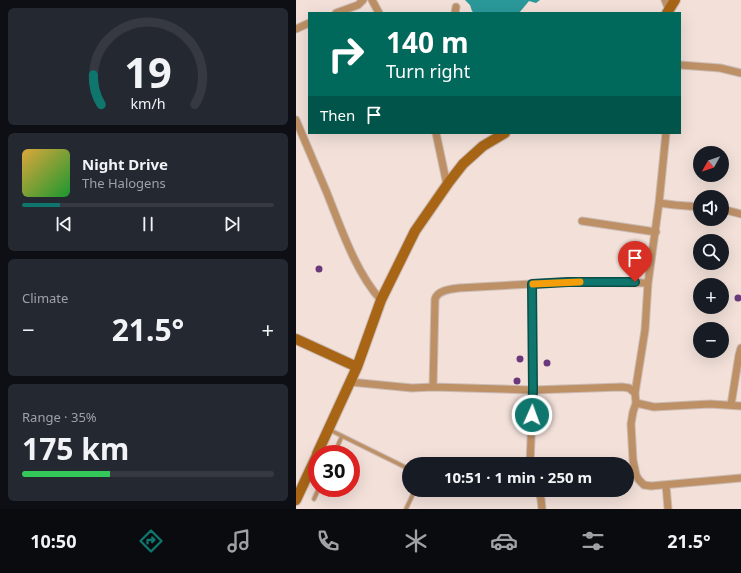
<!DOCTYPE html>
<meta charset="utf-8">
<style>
:root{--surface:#171b24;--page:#242831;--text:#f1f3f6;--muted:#9ea1a6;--line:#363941;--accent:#0f766e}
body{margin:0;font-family:"Noto Sans",sans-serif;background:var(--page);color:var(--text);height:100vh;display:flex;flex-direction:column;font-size:15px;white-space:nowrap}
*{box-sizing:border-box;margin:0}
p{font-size:13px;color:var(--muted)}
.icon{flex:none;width:22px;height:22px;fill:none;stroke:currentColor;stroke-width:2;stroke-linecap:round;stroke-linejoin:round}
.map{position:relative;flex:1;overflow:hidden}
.sheet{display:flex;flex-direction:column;gap:8px;padding:8px;background:#0d0f14;width:296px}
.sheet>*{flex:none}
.banner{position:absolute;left:12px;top:12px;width:373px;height:122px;border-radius:0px;box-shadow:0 4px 16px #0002;background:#00695c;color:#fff;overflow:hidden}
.needle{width:26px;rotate:230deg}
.buttons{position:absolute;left:397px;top:146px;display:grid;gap:8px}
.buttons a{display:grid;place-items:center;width:36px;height:36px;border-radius:50%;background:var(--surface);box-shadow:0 4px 16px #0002;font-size:20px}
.speed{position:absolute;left:12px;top:445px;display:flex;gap:8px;font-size:20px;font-weight:700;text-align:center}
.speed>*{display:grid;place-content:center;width:52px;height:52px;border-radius:50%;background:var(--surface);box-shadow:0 4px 16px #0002;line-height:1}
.speed .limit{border:6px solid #d22;background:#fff;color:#111}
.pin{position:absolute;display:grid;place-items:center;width:34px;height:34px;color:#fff;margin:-41px -17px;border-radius:50% 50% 50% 0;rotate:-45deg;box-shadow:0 0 4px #0007}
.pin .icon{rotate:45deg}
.me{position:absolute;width:44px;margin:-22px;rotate:2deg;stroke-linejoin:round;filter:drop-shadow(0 0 3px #0008)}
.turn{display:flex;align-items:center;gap:14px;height:84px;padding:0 12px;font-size:18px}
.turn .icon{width:52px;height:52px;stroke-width:2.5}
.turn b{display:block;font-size:28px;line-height:34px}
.then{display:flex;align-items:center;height:38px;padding:0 12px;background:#0003;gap:8px;font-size:15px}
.big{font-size:30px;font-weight:700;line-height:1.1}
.sheet .card{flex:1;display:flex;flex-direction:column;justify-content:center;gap:6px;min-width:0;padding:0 14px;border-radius:6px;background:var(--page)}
.sheet .dial{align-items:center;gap:0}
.dial svg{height:104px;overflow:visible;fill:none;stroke:var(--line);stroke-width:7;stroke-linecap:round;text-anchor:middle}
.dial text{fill:var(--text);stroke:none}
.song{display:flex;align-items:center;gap:12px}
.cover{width:48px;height:48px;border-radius:6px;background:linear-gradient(135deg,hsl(40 70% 55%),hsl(130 70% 35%))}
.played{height:4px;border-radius:2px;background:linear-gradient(90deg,var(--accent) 15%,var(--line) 15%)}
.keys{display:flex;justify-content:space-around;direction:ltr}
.heat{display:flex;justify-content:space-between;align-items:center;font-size:22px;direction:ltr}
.charge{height:6px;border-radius:3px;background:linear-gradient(90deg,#34c759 35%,var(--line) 0)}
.trip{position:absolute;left:106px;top:457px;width:232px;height:40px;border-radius:20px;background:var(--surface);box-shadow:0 4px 16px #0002;font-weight:700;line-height:40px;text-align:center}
.tabs{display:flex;height:64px;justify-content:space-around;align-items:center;background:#090b0e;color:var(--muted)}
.tabs .icon{width:28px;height:28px}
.tabs .on{color:var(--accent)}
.tabs b{font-size:18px;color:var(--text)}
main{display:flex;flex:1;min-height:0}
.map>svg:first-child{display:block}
.water{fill:#2b989a}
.building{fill:#69397c}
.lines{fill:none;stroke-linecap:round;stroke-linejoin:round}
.lane-casing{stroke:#cbbcb5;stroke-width:5.5}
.street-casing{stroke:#cbbcb5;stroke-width:9}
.secondary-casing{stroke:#cbbcb5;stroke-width:12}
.lane{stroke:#be9066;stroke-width:3.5}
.street{stroke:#be9066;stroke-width:7}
.secondary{stroke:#a86516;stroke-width:10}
.route-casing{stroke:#0a4d48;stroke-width:10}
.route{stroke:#0f766e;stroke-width:7}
.slow{stroke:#f59e0b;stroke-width:7}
</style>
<main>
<section class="sheet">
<div class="card dial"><svg viewBox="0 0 100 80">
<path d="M14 69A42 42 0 1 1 86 69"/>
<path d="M14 69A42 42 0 0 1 8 46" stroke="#0f766e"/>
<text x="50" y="56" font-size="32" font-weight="700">19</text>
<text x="50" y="72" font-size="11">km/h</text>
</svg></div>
<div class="card">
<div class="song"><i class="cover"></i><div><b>Night Drive</b><p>The Halogens</p></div></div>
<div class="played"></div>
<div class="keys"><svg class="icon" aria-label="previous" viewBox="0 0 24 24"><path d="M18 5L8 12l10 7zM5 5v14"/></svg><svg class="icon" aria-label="pause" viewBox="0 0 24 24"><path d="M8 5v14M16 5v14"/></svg><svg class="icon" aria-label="next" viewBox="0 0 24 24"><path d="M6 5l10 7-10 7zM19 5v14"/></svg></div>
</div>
<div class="card"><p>Climate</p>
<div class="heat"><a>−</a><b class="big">21.5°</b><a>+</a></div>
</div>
<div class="card"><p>Range · 35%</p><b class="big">175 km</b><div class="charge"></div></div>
</section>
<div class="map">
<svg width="445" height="509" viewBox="0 0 445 509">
<rect width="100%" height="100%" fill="#f2e0d9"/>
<!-- water -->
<path class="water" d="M169,0h75l-4,3 -7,-2 -10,12h-45l-2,-2 -2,-6z"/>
<!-- building -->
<path class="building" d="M19.5 269a3.5 3.5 0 1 1 7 0a3.5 3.5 0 1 1-7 0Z
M438.5 298a3.5 3.5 0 1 1 7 0a3.5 3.5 0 1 1-7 0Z
M220.5 359a3.5 3.5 0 1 1 7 0a3.5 3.5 0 1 1-7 0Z
M247.5 363a3.5 3.5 0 1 1 7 0a3.5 3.5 0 1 1-7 0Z
M217.5 381a3.5 3.5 0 1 1 7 0a3.5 3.5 0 1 1-7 0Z"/>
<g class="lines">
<!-- lane casing -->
<g class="lane-casing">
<path id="lane" d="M34,430l79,39
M38,454l8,-18
M18,499l5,-11
M110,509l9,-19"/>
</g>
<!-- street casing -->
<g class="street-casing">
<path id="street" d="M76,0l7,13
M369,0l4,10
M40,13l22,-8 5,-5
M159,13l1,-6
M0,29l13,-6
M384,65l40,3 21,5
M0,120c10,24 21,49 31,73 14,35 29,80 54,107
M140,133l11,52
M370,133l-7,70 -11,80 -3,47 -10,63 1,10 -3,9 -2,12 2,36 3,15 3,5 5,5 7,1 90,-8
M363,203l16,2 25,2
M426,209l19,5
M286,221l74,11
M54,382l62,6 21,-1 100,3 89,-3 7,1 6,5
M137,387l2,-88c3,-9 16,-10 24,-11l109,-6 80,1
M340,403l18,4 56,-3 31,2
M435,405l8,-50 2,-7
M234,464l3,-74 -1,-106
M370,485l2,24
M242,490l3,9 1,10"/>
</g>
<!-- secondary casing -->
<g class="secondary-casing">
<path id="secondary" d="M371,13l8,-13
M0,339l61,28
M21,454l40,-87 24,-67 34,-69 34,-49 14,-18 20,-18 22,-13
M0,500l21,-45"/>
</g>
<!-- lane -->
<use href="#lane" class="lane"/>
<!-- street -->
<use href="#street" class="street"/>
<!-- secondary -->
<use href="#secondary" class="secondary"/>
</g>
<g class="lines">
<!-- route casing -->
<g class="route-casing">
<path id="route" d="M236,415l1,-25 -1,-106 36,-2h67"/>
</g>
<!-- route -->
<use href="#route" class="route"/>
<!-- slow -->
<path class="slow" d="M237,284l47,-2"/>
</g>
</svg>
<div class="buttons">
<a><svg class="needle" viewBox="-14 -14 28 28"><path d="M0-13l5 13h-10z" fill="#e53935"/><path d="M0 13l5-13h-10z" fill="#9ea1a6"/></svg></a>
<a><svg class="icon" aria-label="sound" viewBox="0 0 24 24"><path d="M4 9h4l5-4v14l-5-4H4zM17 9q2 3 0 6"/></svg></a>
<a><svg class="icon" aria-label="search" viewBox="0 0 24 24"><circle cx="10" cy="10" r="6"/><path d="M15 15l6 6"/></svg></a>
<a>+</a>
<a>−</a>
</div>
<div class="speed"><div class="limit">30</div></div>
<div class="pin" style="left:339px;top:282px;background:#d93025"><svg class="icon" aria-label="arrive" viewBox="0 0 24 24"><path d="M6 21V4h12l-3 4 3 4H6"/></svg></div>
<svg class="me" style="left:236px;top:415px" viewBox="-20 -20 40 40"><circle r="17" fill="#0f766e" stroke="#fff" stroke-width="3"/><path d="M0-11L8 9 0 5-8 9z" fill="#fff"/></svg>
<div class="trip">10:51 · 1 min · 250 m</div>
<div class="banner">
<div class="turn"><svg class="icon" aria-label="right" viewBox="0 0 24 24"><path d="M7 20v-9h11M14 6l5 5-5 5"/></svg><div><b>140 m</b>Turn right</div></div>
<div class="then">Then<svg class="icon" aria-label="arrive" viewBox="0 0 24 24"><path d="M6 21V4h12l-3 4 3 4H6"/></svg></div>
</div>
</div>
</main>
<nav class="tabs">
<b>10:50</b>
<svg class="icon on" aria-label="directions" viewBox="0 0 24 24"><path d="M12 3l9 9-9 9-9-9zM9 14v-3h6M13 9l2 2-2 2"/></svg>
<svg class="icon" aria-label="music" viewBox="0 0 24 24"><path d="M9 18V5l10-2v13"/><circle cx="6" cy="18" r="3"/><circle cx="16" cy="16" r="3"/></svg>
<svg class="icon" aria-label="phone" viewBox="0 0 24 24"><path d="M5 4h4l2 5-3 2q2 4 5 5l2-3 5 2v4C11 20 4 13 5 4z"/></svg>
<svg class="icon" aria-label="climate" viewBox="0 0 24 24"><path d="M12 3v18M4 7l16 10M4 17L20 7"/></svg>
<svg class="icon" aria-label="car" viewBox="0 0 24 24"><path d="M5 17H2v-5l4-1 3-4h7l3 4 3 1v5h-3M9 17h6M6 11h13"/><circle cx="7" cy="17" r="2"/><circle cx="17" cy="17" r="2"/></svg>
<svg class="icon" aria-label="filters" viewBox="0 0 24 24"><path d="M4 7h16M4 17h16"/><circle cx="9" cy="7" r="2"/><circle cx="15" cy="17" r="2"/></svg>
<b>21.5°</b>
</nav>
